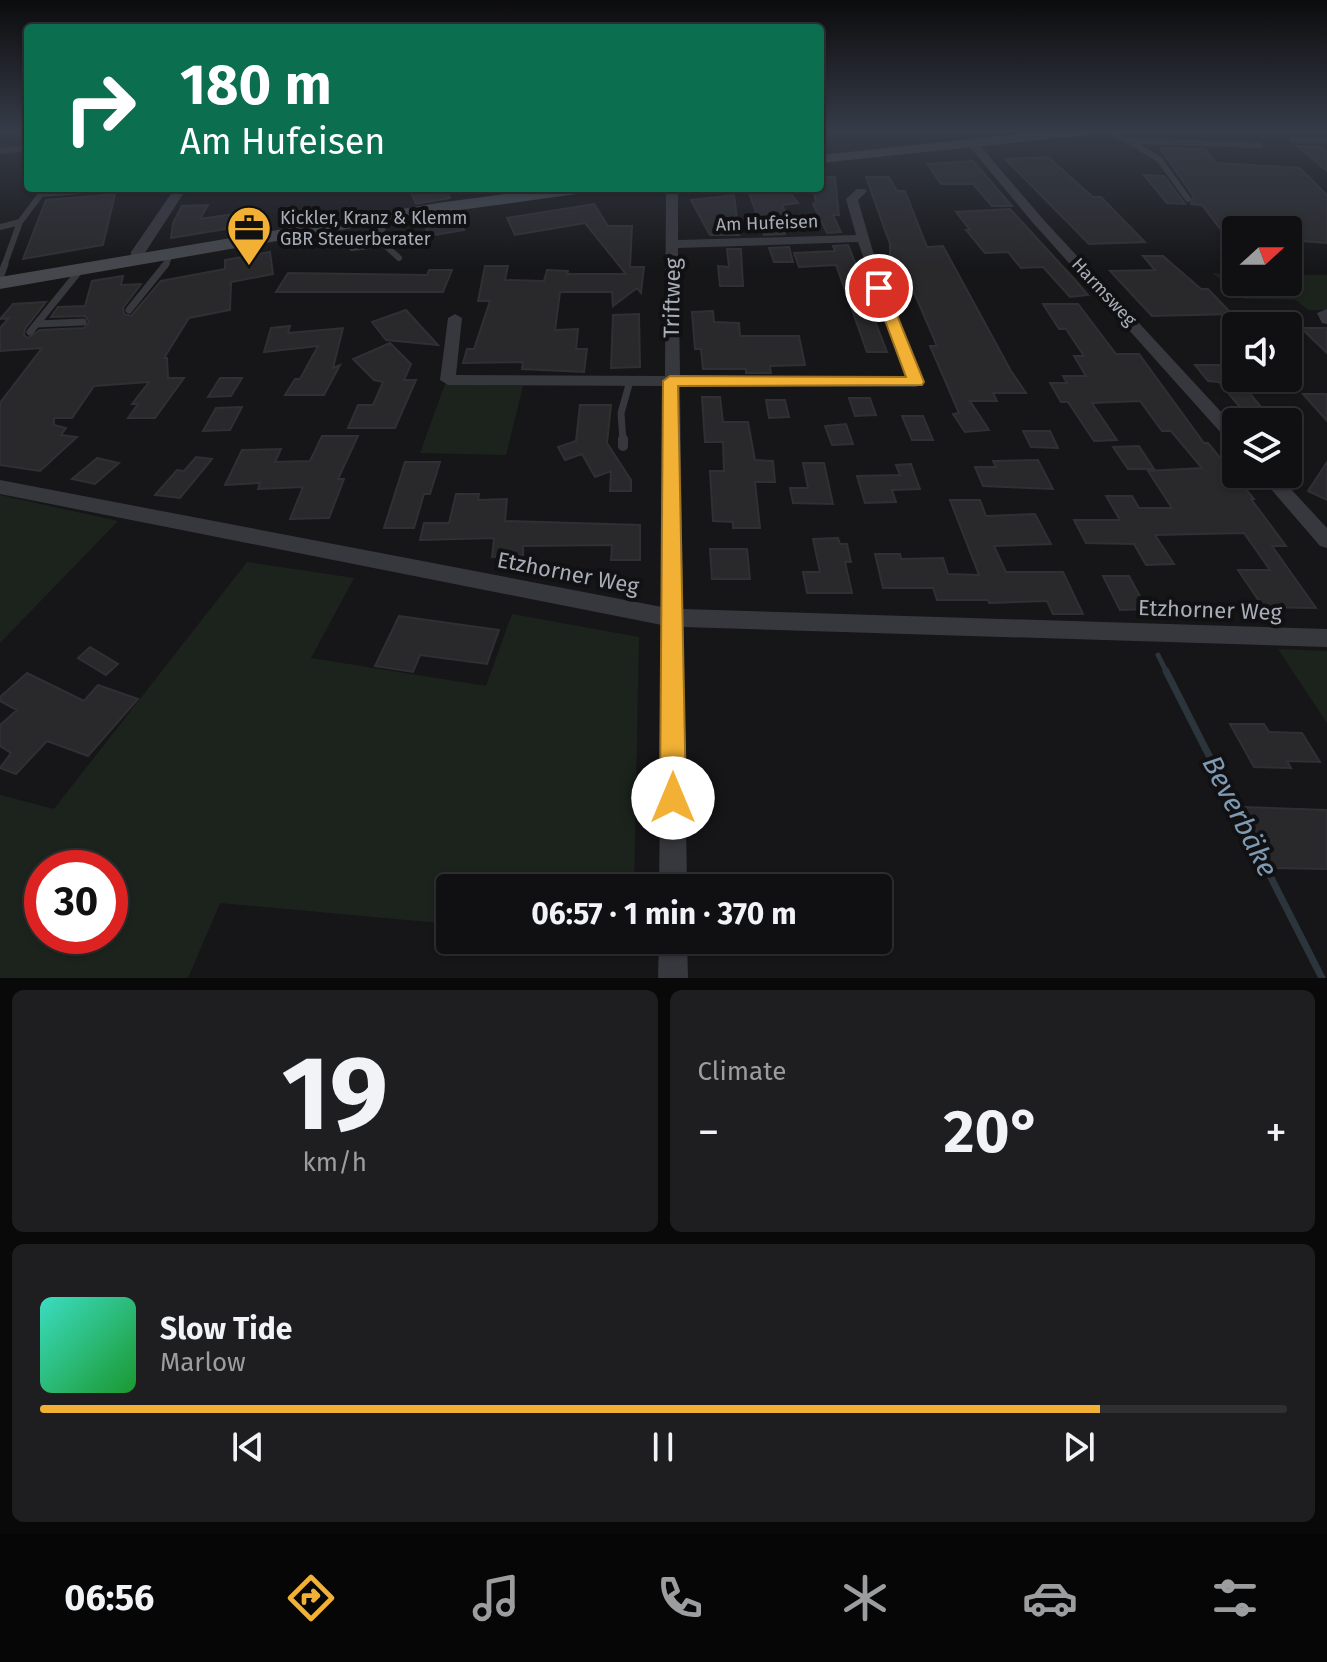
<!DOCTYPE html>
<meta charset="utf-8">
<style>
:root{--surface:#101012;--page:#1e1e20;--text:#f1f3f6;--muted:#9c9d9f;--line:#303032;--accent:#f2b134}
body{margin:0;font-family:"Fira Sans",sans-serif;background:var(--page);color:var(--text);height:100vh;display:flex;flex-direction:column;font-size:30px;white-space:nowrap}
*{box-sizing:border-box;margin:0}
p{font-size:26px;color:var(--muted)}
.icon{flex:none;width:44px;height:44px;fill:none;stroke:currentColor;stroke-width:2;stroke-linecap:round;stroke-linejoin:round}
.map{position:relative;height:978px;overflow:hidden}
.details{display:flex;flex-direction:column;gap:12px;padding:12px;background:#09090a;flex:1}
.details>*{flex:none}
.hud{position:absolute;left:24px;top:24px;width:800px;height:168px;border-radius:8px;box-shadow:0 2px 6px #0004,0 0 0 2px var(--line);background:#0b6e4f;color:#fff;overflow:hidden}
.needle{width:52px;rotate:69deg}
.tools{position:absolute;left:1222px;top:216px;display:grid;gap:16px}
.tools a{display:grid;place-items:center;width:80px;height:80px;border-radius:8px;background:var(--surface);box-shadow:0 2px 6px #0004,0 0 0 2px var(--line);font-size:40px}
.speed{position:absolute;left:24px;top:850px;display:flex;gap:16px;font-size:40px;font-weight:700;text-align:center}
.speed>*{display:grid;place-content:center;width:104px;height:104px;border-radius:50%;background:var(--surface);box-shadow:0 2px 6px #0004,0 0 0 2px var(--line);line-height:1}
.speed .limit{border:12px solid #d22;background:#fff;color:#111}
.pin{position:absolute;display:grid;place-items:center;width:68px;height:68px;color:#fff;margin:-34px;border:4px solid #fff;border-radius:50%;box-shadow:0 2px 8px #0007}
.me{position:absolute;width:88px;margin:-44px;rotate:0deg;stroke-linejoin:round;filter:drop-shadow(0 0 6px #0008)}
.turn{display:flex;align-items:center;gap:28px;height:168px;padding:0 24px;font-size:36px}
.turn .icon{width:104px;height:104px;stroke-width:2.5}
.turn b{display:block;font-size:56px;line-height:68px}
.big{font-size:60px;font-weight:700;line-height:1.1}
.details .tile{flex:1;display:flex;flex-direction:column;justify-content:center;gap:12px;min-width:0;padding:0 28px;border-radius:12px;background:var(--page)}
.details .dial{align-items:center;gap:0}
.dial b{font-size:104px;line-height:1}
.song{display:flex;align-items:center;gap:24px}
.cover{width:96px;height:96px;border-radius:12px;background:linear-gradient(135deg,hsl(170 70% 55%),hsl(130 70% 35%))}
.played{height:8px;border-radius:4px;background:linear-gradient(90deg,var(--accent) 85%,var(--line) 85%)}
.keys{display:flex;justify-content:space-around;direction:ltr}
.heat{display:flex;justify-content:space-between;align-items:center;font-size:44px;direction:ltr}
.details .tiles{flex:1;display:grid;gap:12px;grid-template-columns:1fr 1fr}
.tile:last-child{grid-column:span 2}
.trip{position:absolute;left:436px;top:874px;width:456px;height:80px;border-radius:8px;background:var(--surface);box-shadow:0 2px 6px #0004,0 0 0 2px var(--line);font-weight:700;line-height:80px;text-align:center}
.tab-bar{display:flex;height:128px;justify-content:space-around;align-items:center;background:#060607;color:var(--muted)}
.tab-bar .icon{width:56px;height:56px}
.tab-bar .current{color:var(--accent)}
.tab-bar b{font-size:36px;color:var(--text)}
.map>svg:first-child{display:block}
.green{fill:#1c231d;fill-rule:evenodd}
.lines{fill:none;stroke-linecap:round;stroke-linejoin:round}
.stream-far1{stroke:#2c353c;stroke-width:5}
.stream{stroke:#2c353c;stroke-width:7}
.building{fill:#29292c;stroke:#303034;stroke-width:2}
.lane-far2{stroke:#37383d;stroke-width:6}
.lane-far1{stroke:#37383d;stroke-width:7}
.lane{stroke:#37383d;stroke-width:10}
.street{fill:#37383d;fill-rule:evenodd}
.secondary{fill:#45474d;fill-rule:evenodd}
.route{fill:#f2b134;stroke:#9d7322;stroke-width:2}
.labels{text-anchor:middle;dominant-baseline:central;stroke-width:8;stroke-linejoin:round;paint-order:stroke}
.far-poi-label{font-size:18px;fill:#a8adb8;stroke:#111113;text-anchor:start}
.far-street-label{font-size:18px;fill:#a8adb8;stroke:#111113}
.street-label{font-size:22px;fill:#a8adb8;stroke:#111113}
.near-water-label{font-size:28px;font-style:italic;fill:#7f9bb3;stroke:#111113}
</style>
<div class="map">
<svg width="1327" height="978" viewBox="0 0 1327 978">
<rect width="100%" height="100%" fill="#161618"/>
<!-- green -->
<path class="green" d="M1212,273l24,1v8h52v-7h39v35h-18l-14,-10 -51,-1z
M445,384l78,2 -17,69 -86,-2z
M0,495l118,26 -118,122z
M247,562l107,16 -43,80 175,28 26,-72 127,23 -5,251h-184v36l-230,-21 -32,75h-188v-183l54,14zM110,868v68h-68v-68z
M1278,649l49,2v72z"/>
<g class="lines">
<!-- stream-far1 -->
<path class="stream-far1" d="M1158,655l9,18"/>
<!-- stream -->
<path class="stream" d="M1166,671l156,307"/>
</g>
<!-- building -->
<path class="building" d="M1297,146l24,1 6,5v19z
M1160,148l45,1 11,14 84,5 27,27v48l-39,-3v-10h-52v6l-11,-1 -23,-30 -11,-1 2,-8z
M1048,157l45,40h8l44,45 -56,2 -84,-85z
M973,161l39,45h-20l-19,-22h-32l-14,-20z
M1144,175l20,1 21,28 -18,-1z
M820,177h15l4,38h-6l8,17 -14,1 -14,-29 3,-2 -3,-14h7z
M866,177h23l8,14h8l22,56 16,-1 68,125 15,22h-33l4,8h-27l19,29 -24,2 -12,-18 6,-1 -29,-67h7l-27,-63h-3l-11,-25h-6v-14z
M413,188h32l5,10 -34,6 -5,-12 3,-1z
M788,190l10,13 -16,2 7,14h-8l4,15 -21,1 -15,-42z
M115,194l-12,51 -80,14 23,-59z
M734,195l5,40h-29l-19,-35z
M594,204l14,22h24l-2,41h14l-3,26 -4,-5 -24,18 -1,-14h-52l-5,38 23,-1 -2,20h11l-3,23 -62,-3 1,-7 -60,1 4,-14h7l16,-48h-12l7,-35h23l-3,14 39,1 3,-11 21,1 -1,3h59l-41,-51 -70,12 -8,-17z
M208,205l-8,14 48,-7 2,13 -79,13 2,-15 9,-17z
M1010,209l66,72 12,14 -18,2 -27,-30 -22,1 -13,-16 -23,1 -19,-23h4l-14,-18z
M457,213l7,17 -35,6 -7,-17z
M848,245l15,37h-3l27,70h-20l-31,-87 -37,2 -5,-14 41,-2 -2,-5z
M789,247l4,15h-19l-5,-14z
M727,249h14l2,37h-23l-2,-20 11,1z
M270,252l3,22 -42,8 -1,28 -41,8 -25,40h3l1,20h16l-29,40h-27l10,-14h-6l17,-22 -55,4 -22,32h-18v7l12,3 -5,7 16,2 -37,34 -40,-6v-62l42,-55 -42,3v-23l9,-10 -9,1 13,-15 33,-2 -21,27 -1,6 4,3 12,-8 44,-2 5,-6 -4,-6 -34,1 7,-10 27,-1 7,-25 31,-5 -2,9 20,-1 -18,24 1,6 7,2 30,-35 64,-12v-9z
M1143,256h20l38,33h7l24,25 -80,2 -42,-45 45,-1z
M429,270h23l-9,22h-167l12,-19 139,2z
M1043,304h35l38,50h23l65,89h4l46,56h-3l35,47h-14l44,62 -53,-1 -25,-37h32l-26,-37 -89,2 19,29 -28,1 -12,-21 -48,-1 -12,-23h46l-14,-24h26l7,12h33l-24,-37 54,-3 -31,-37h-9l-22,-30 -48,2 25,37 -23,1 -26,-39h-7l-11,-19h17l-4,-7h23l-12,-20h10l-18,-27h-7z
M406,310l32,35 -52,-5 -14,-18z
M713,311l1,11 25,1 1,13h59l6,29 -35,1 1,7h-25v-4h-43l-2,-20h-6l-3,-37z
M639,314l1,53 -29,1 2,-53z
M290,326l-2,7 55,-5 -10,40 7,-3 -16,30h-39l10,-16h5l18,-33 -54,6 7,-24z
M1301,328h26v25z
M390,343l21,21 -7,16h12l-21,48h-47l10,-23h15l10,-23 -9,-2 -21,-21z
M1195,365h32l38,47h-21l-25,-30 -11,-1z
M220,378h22l-11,18 -23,1z
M1303,394h24v27z
M702,397h18l3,25h25l7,38 18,1 2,21h-20l5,46h-27v-6l-20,-1 -3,-50h14l-1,-29h-18z
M849,398h21l6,17 -21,1z
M766,400h19l4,17 -20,1z
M580,405h31l-4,38 24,37v11h-21l1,-20 -16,6 -13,-23 -17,6 -7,-13 18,-6z
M242,407l-12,23 -27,1 13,-23z
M902,416h21l10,24h-21z
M846,424l7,20 -21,1 -7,-19z
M1023,431h27l8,17 -27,-1z
M322,436h36l-20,43h6l-15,39 -39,1 13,-32 -45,2 2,-6 -35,2 17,-35 39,-1 -6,13 35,-1z
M1139,446l15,23h-26l-15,-22z
M196,457l16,2 -32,39 -25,-3 22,-25 7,1z
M97,458l22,5 -24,21 -23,-5z
M1038,460l15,29 -70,-3 -8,-19h21l-3,-6z
M405,462h35l-10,32h-6l-10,34h-30z
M1327,462v38l-19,-9z
M803,463h21l9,41 -40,-1 -3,-15h18z
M911,464l9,25 -28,1 4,12 -31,1 -8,-27 43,-1 -4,-10z
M456,494h23l-1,6 29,-1 -2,22 135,4v35h-29l1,-15 -89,1v9l-31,2 2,-19 -74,2 4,-17h25z
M950,500h30l6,16 49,-2 16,30 -57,2 12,26h57l20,42h-30l-6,-13 -58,2 -1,-3h-51l-4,-12h-50l-8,-34h25l1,5 42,-1 5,16 31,1z
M838,538l2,6h7l4,18h-6l7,31h-45l-4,-21h17l-7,-33z
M710,549h37l3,30h-38z
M1103,576h26l18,33 -27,1z
M399,616l100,14 -12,34 -67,-9 -7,17 -38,-6z
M90,647l28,17 -12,11 -28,-17z
M27,673l57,28 14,-16 40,14 -50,57 -41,-15 -31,33 -16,-6 11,-15 -11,-7v-21l17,-15 -17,-9v-4z
M1230,724h34l5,8 33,1 18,29 -33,-1 4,7 -37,-1z
M1244,807l83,3v59l-53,-1z"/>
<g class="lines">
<!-- lane-far2 -->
<path class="lane-far2" d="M1111,131l48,28 29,40
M1293,140l34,1
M1130,141l130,4
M20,222l21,-28 79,-6
M381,225l5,21 13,12
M0,227l20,-5 -16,44
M382,227l-30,21 34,-4
M165,266l6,-13"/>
<!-- lane-far1 -->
<path class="lane-far1" d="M0,278l5,-14
M129,310l37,-46
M37,324l46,-2
M30,332l51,-63
M623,441l-2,-28 9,-32"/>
<!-- lane -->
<path class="lane" d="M623,439v7"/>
<!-- street -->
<path class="street" d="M969,142h8l65,76 194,210v17l-6,-2 -196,-219 -65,-78z
M28,145v6l-28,3v-6z
M175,188h12l-48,74h-8v-10z
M666,188h12v52l178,-5 -10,-36 11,-10h8l2,2 -9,9 18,62 48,120 -8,5 -236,-1 3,223 644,20v18l-644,-20 4,261h-28l3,-263 -662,-131v-14l662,127 2,-221 -216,-1 -8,-5 8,-62 7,-4 7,4 -6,57 209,1zM858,242l48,135 -226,-1 -2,-128z
M1327,309v15l-5,-1 -5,-10z
M1258,474h19l50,54v20l-7,-2z
M659,940h28l1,38h-30z"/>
<!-- secondary -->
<path class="secondary" d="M1046,131h48l-7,4 -267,28v-8z
M549,188h43l-8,5 -146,20 -438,76v-12l438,-74z"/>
</g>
<!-- sky -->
<linearGradient id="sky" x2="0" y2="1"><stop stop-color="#0c0c0d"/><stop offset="0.49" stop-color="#363c48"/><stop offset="1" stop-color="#363c48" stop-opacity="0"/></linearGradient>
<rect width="1327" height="268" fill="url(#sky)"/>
<!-- route -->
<path class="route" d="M879,284l7,4 38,94 -2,3 -244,1 8,412 -4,9 -9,4 -9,-4 -4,-9 3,-417 7,-5 236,1 -33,-89z"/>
<!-- icons -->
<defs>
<g id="office-pin" transform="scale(2.3)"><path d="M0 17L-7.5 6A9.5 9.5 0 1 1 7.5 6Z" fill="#f2b134" stroke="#111113"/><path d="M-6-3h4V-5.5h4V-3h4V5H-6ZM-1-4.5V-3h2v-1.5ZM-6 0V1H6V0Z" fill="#111"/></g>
</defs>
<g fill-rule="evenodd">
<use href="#office-pin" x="249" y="228"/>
</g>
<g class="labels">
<!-- far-poi labels -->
<g class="far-poi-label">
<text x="280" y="218">Kickler, Kranz &amp; Klemm<tspan x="280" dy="21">GBR Steuerberater</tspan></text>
</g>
<!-- far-street labels -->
<g class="far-street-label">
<text transform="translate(767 223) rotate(-2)">Am Hufeisen</text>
<text transform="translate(1104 292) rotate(47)">Harmsweg</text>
</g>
<!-- street labels -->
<g class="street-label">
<text transform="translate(672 298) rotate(-89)">Triftweg</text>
<text transform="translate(568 573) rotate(11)">Etzhorner Weg</text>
<text transform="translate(1210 610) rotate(2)">Etzhorner Weg</text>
</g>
<!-- near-water labels -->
<g class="near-water-label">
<text transform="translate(1240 816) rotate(63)">Beverbäke</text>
</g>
</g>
</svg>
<div class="tools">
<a><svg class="needle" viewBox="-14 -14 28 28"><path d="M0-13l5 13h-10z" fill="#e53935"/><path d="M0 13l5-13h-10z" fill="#9c9d9f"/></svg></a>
<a><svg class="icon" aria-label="sound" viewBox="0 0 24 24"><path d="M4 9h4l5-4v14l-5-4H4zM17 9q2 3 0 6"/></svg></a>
<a><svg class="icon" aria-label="layers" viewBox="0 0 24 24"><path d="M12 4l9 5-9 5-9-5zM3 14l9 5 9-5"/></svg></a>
</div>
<div class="speed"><div class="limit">30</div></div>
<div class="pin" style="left:879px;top:288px;background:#d93025"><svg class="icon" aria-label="arrive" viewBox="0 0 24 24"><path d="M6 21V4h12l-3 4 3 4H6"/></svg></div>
<svg class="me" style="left:673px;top:798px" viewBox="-20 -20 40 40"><circle r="19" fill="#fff"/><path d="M0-13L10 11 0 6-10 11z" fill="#f2b134"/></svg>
<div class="trip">06:57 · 1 min · 370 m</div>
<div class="hud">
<div class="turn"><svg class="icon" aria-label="right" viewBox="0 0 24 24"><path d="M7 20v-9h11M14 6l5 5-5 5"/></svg><div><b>180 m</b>Am Hufeisen</div></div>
</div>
</div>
<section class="details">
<div class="tiles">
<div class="tile dial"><b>19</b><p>km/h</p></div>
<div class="tile"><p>Climate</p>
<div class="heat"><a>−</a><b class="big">20°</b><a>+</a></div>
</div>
<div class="tile">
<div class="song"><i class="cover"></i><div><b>Slow Tide</b><p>Marlow</p></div></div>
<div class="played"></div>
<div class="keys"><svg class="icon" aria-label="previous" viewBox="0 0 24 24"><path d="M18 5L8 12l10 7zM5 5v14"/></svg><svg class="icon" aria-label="pause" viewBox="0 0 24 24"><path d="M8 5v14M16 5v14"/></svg><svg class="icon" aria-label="next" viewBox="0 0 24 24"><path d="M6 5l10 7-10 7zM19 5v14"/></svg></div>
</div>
</div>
</section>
<nav class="tab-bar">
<b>06:56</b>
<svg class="icon current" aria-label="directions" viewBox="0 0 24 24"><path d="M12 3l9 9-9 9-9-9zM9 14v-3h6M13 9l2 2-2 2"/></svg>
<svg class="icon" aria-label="music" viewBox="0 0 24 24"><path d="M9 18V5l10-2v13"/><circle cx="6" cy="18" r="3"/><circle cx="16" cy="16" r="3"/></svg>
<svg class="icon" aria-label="phone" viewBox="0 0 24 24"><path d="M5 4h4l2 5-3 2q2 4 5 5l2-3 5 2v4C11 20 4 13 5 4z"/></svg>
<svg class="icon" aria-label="climate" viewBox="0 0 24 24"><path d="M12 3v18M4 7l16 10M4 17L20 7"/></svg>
<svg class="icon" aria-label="car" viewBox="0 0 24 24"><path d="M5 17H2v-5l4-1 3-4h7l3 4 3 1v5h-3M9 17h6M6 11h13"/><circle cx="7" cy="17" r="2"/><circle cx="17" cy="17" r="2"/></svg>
<svg class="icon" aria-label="filters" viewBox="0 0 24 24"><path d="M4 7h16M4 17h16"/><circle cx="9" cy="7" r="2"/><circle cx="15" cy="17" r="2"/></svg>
</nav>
